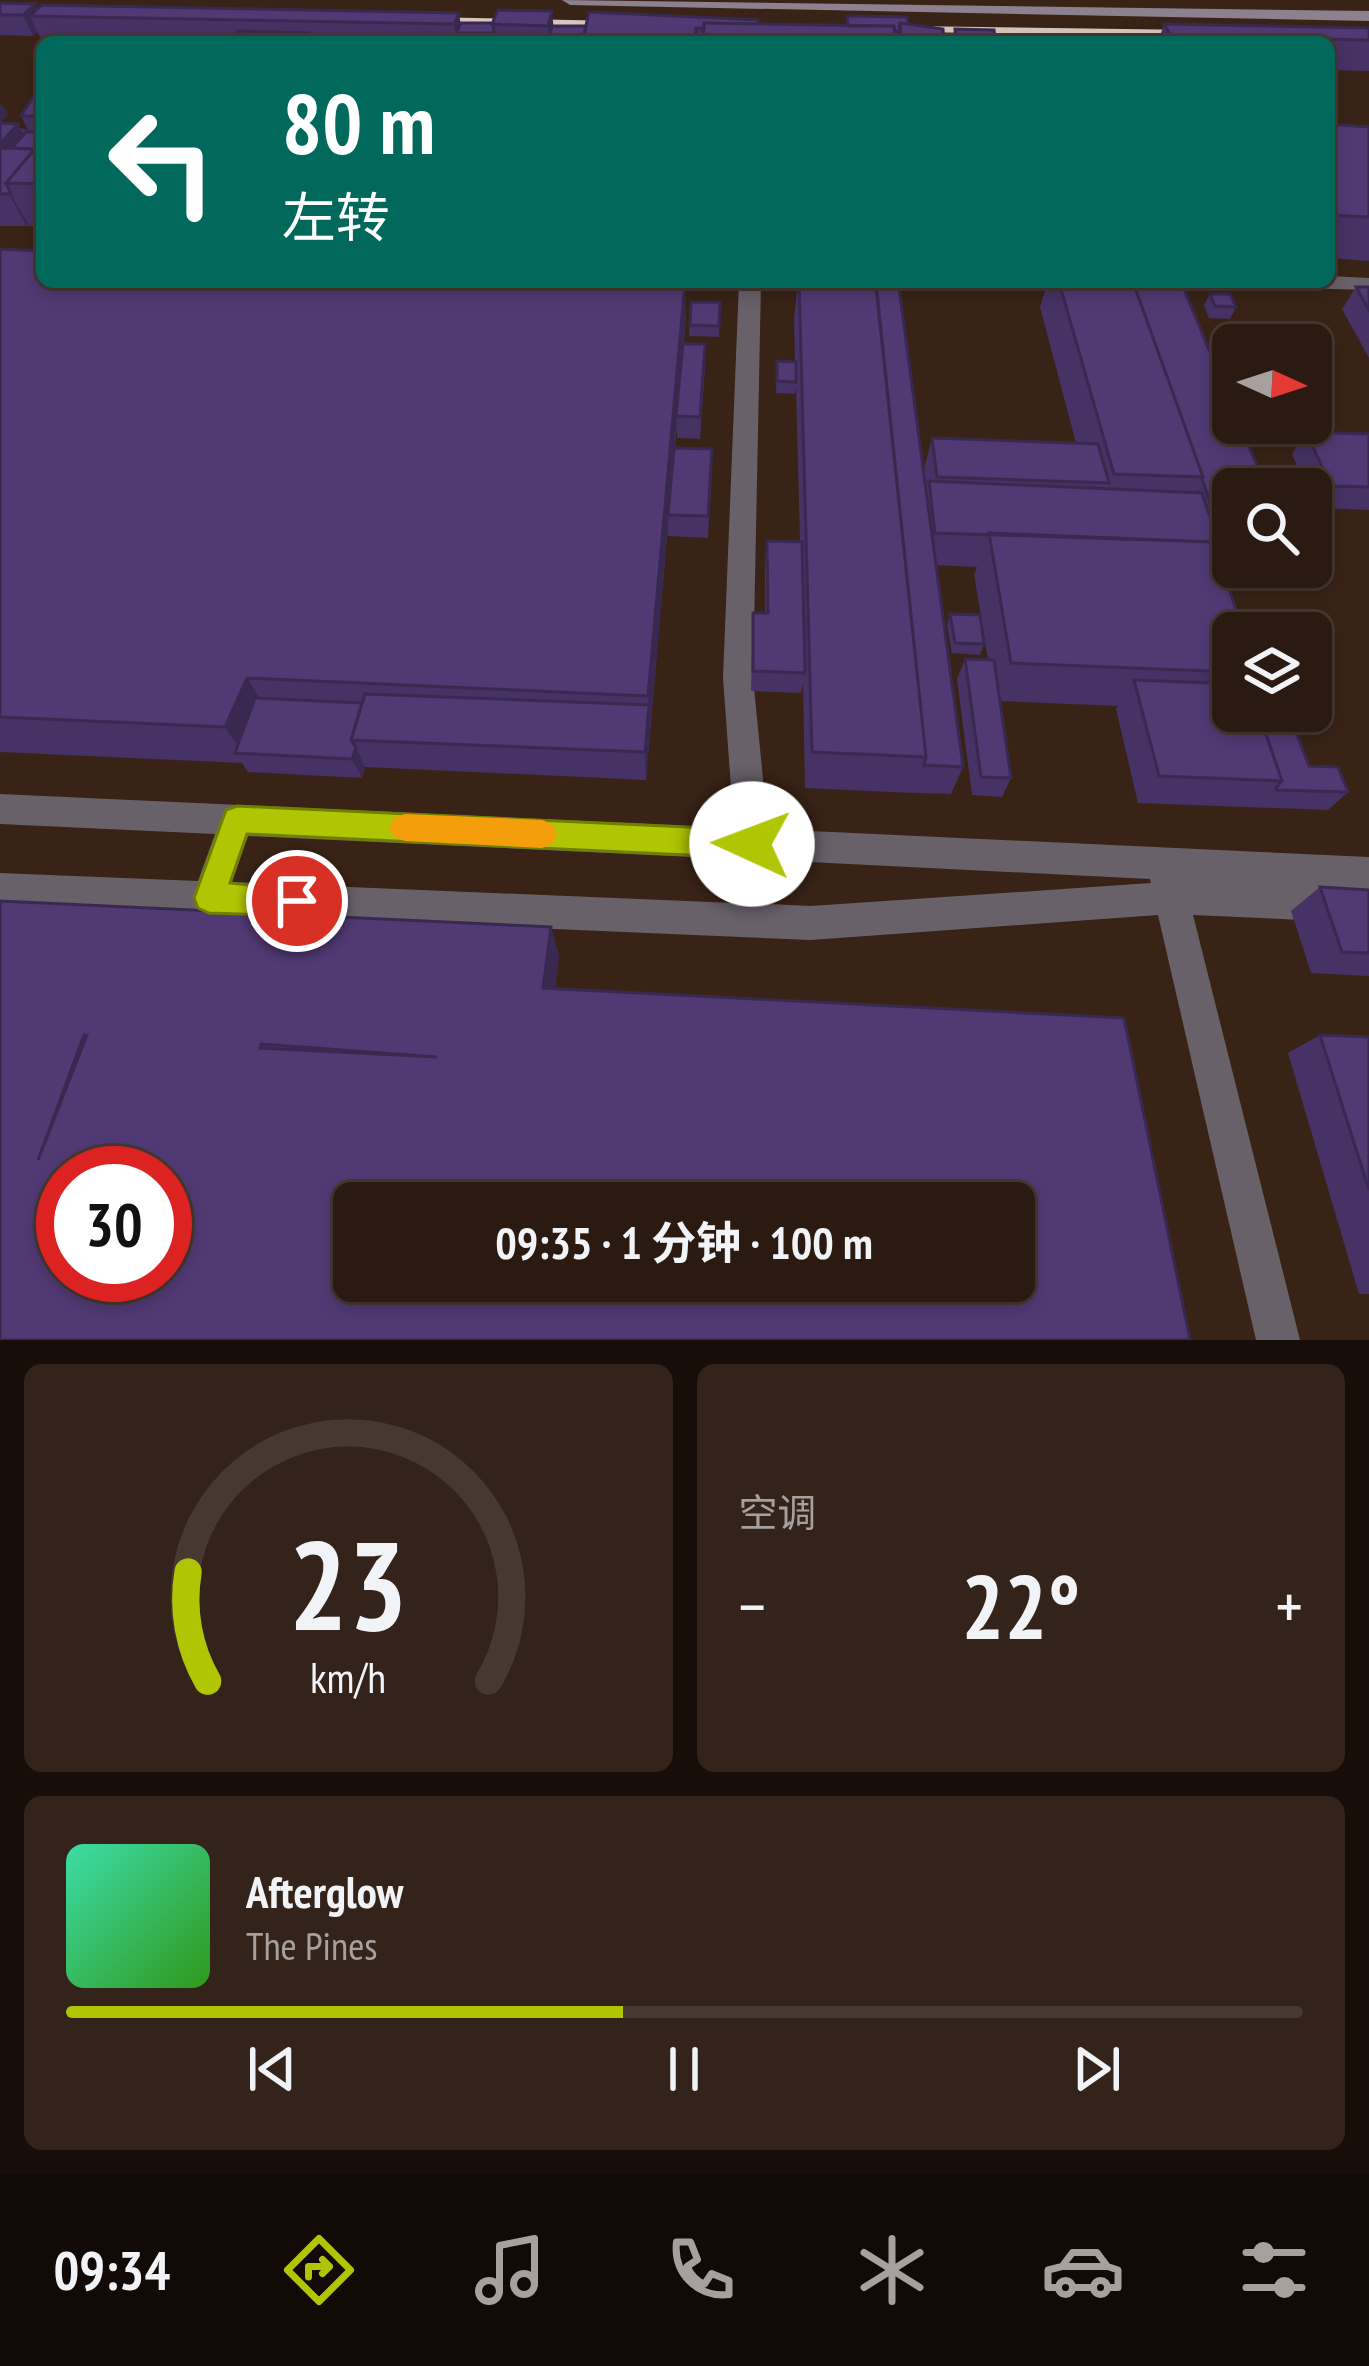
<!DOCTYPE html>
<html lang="zh">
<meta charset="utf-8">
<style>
:root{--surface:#2b1a11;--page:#33231a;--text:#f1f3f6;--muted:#a6a19f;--line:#473831;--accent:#b0c503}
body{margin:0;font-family:"PT Sans Narrow","Noto Sans SC",sans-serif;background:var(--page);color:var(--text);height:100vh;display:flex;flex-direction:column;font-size:45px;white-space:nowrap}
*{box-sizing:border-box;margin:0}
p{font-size:39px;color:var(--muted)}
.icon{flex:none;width:66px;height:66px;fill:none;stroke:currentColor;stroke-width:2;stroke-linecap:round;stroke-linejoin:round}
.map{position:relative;height:1340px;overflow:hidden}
.details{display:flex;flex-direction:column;gap:24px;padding:24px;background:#180e09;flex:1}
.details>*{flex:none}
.guide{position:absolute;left:36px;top:36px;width:1299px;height:252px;border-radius:18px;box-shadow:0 6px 18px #0003,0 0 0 3px var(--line);background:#00695c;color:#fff;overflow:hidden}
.needle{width:78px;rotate:93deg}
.buttons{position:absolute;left:1212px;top:324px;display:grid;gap:24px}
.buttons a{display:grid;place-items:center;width:120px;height:120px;border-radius:18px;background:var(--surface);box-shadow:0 6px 18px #0003,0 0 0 3px var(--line);font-size:60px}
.speed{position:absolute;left:36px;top:1146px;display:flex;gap:24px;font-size:60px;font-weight:700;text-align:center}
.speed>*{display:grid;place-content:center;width:156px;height:156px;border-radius:50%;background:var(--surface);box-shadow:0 6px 18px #0003,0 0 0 3px var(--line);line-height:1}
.speed .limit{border:18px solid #d22;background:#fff;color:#111}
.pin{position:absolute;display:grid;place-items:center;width:102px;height:102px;color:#fff;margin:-51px;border:6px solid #fff;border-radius:50%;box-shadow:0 3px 12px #0007}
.me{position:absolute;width:132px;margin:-66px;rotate:272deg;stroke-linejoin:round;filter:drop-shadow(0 0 9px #0008)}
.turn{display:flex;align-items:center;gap:42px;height:252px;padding:0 48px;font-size:54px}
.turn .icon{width:156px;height:156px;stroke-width:2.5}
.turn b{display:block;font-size:84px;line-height:102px}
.big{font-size:90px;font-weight:700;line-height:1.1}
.details .card{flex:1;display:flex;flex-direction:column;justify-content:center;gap:18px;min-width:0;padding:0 42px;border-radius:18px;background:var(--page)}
.details .dial{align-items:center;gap:0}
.dial svg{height:312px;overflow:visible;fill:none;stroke:var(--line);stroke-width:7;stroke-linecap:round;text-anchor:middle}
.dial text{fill:var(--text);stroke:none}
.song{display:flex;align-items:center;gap:36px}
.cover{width:144px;height:144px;border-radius:18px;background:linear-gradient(135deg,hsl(160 70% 55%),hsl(110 70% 35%))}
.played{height:12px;border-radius:6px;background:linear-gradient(90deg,var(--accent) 45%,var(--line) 45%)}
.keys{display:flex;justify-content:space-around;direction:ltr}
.heat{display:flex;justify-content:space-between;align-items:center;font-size:66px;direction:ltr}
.details .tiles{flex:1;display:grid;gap:24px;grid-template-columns:1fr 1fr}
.card:last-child{grid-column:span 2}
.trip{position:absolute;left:333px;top:1182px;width:702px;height:120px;border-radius:18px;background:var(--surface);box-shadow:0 6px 18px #0003,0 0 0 3px var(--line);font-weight:700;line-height:120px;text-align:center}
.dock{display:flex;height:192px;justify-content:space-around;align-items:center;background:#110a07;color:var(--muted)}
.dock .icon{width:84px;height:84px}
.dock .on{color:var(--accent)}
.dock b{font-size:54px;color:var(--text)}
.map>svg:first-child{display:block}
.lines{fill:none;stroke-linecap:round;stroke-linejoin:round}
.street{fill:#69616a;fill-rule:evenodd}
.secondary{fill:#8d808f;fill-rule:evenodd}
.rail{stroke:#d6c6bd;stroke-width:6}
.wall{fill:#463264}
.shaded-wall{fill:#392951}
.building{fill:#513a74;stroke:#392951;stroke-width:3;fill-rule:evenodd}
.route{fill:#b0c503;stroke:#728002;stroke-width:3}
.slow{fill:#f59e0b}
</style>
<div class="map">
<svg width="1369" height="1340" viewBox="0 0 1369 1340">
<rect width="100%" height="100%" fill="#392317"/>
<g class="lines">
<!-- street -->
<path class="street" d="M1329,276l40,2v12l-71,-2 -11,-6h42z
M739,282h22l-8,396 15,151 601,28v32l-184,-9 184,9v34l-176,-8 107,425h-44l-98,-425 -347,25 -811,-35v-32l198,8 17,-47 -215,-10v-30l734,34 -11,-150zM248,836l487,23 -1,44 -502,-21zM769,860l381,19 1,4 -340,23 -42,-2z"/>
<!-- secondary -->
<path class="secondary" d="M562,0l807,11v10l-799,-16z"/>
<!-- rail -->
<path class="rail" d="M427,20l192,4
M907,29l288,4"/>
</g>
<!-- wall -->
<path class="wall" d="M0,3l37,6 517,17 204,-2 88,1 1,-9 61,8 36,18h-716l1,-2 -189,-3 -3,-5 -4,4 -33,-1z
M1164,24l205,4v43l-40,-1v-28h-171z
M42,90v136h-42v-103l28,7 -7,-14z
M1329,124l40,3v134l-40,-3z
M0,249l686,64 -2,31 21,23 -5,72 -23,-1v-12l-2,22 37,1 -4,89 -40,-2v-11l-22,255 -281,-13 -3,11 -114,-6 -6,-9 -242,-11z
M798,282l126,187 8,-31 144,5 -36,-136 8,-25h11l174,207v78h46l-10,13 -43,-1 7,54v78l115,81 -20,18 -190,-7 -22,-94 2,-3 -118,-5 11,77 -9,19 -30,-2 -15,-116 8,-20 23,1 -14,-86 3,-7 -41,-2 27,202 -12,27 -37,-1v-2l-1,2 -108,-5 -2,-104 -2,9 -50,-2 2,-78h12v-51l2,-21 33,1 -4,-155 -1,7 -19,-1 1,-32 18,1 -1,-43z
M1356,287h13v71l-27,-49z
M1210,294l26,13 -6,12 -21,-1 -5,-13z
M691,302h29l-1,35 -30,-1z
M1306,432l63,2v76l-53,-2 -5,-11v-8h-4l-15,-35z
M950,614l34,30 -4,11 -28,-2 -5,-28z
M1320,887l49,3v86l-58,-3 -20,-62z
M0,901l551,26 8,29 -4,33 -555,351z
M1320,1035l49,2v257h-10l-71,-241z"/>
<!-- shaded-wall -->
<path class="shaded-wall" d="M35,4l6,13 -11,-1 7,16 -4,4 -10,-21z
M552,11l2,21 -4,4 -1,6 -1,-16z
M459,13l3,20h-6l1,9 -3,-18z
M2,104l6,11 -8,8v-17z
M18,124l17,32 -35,-2v-10z
M10,192l18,32 -1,3 -18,-33z
M685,282l1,31 -36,420 -2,-37z
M247,678l23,37 -27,39 -18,-27z
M649,705l1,29 -4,46 -1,-28z
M356,748l9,19 -3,11 -10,-19z
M551,927l8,29 -7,58 -9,-26z"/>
<!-- building -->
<path class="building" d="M0,3l35,1 -12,11h-23z
M42,5l417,8 -5,11 -424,-8z
M498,10l54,1 -4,15 -56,-2z
M589,12l169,8v4l-54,-1v5h-8l-1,13h-32v-2h-80z
M847,16l60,1 1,7 -8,-1 -1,9 -4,-1 -1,-5h-46z
M461,23h32l1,10h-38z
M704,23l190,3 2,16h-193z
M900,23l43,6 1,13h-43z
M1164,24l205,4v12l-198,-4z
M552,26h34l-2,10h-34z
M955,29l39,1 1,9 36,3h-75z
M238,31l70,2 -3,5h9l-3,4h-83z
M592,38l71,1 -1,3h-72z
M159,39l-2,3h-71l1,-1z
M42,90v26h-21l14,-22z
M0,123l18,1 -18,20z
M1329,124l40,3v90l-40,-2z
M26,132h16v8l-7,9 -23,-1z
M42,140v44l-36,-1z
M0,148l35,1 -29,34 4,9 -1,2h-9z
M0,249l42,2v31h643l-37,414 -401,-18 -22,49 -225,-10z
M799,282h77l50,475 -114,-5z
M1059,282h74l70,195 -89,-3z
M1133,282h48l52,126v15h6l28,66h-34v58h-7l-24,-68 1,-2z
M876,287l23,1 64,479 -39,-2 2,-8z
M1356,287h13v23z
M1210,294h20l6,13 -21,-1z
M691,302h29l-1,24 -29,-1z
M683,344h22l-5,73 -24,-1z
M777,361l19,1v20l-19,-1z
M1306,432l63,2v53l-38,-1z
M932,438l166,6 11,39 -172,-6z
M674,448l38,1 -4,67 -40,-1z
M929,481l273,12 18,53h-5l-2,-4 -278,-9z
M989,533l224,9 31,91h-11v39l-222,-9z
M767,541l35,1 3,131 -52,-2v-58h15z
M950,614l30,1 4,29 -29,-1z
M965,659l29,1 17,118 -30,-1z
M1134,680l99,4v27h25l24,70 -123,-5z
M365,694l284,11 -4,47 -294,-12z
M255,698l107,5 -11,37 5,8 -4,11 -117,-6z
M1258,711h30l21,55 29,1 10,25 -72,-2v-2l6,-7z
M1320,887l49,3v63l-27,-1z
M0,901l551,26 -8,61 581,30 66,322h-1190zM84,1035h3l-49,125zM261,1044l176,13 -177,-9zM63,1173h102v102h-102zM354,1203h660v78h-660z
M1320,1035l49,2v153z"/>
<!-- route -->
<path class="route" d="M237,806l515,24 11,4 4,10 -4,10 -11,4 -505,-24 -17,49 78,8 5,10 -5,11 -11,4 -88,-3 -11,-5 -4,-10 32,-88z"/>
<!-- slow -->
<path class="slow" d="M405,814l137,6 10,4 5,10 -5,10 -10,4 -137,-7 -11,-4 -5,-9 5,-10z"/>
</svg>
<div class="buttons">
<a><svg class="needle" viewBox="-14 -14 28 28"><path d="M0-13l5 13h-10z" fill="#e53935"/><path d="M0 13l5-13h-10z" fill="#a6a19f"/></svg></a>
<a><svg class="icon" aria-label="search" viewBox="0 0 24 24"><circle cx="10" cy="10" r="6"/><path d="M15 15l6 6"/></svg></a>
<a><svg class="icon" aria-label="layers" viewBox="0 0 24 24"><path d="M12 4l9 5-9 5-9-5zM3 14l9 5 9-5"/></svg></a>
</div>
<div class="speed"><div class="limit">30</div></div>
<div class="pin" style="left:297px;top:901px;background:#d93025"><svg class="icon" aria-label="arrive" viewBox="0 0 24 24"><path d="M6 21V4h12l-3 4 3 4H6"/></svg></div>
<svg class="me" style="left:752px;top:844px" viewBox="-20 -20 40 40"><circle r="19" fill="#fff"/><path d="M0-13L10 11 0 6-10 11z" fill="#b0c503"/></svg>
<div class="trip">09:35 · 1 分钟 · 100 m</div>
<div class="guide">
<div class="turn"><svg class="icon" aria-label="left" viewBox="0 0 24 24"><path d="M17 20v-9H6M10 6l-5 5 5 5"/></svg><div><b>80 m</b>左转</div></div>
</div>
</div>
<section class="details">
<div class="tiles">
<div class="card dial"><svg viewBox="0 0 100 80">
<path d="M14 69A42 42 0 1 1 86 69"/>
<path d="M14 69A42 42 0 0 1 9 41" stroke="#b0c503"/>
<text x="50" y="56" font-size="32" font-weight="700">23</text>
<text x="50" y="72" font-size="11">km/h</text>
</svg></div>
<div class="card"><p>空调</p>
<div class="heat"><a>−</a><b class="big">22°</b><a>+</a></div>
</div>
<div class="card">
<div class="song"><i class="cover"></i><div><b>Afterglow</b><p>The Pines</p></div></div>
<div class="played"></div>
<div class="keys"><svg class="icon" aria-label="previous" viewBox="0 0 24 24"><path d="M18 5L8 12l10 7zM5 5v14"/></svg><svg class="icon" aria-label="pause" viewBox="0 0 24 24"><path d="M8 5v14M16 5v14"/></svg><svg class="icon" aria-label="next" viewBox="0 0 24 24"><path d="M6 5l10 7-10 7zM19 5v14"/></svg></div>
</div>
</div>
</section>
<nav class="dock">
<b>09:34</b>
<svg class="icon on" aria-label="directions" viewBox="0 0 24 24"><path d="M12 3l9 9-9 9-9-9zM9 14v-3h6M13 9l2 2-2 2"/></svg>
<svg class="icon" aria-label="music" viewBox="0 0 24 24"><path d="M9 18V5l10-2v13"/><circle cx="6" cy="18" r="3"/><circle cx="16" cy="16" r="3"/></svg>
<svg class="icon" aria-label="phone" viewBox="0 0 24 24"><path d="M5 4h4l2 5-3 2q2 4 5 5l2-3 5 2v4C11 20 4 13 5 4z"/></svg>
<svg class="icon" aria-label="climate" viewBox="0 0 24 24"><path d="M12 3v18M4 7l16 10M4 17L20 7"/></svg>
<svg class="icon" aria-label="car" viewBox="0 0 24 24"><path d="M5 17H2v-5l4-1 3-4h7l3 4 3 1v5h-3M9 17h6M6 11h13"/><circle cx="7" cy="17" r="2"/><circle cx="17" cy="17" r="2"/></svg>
<svg class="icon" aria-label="filters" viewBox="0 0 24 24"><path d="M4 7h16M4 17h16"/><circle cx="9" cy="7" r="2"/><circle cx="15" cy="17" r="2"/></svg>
</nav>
